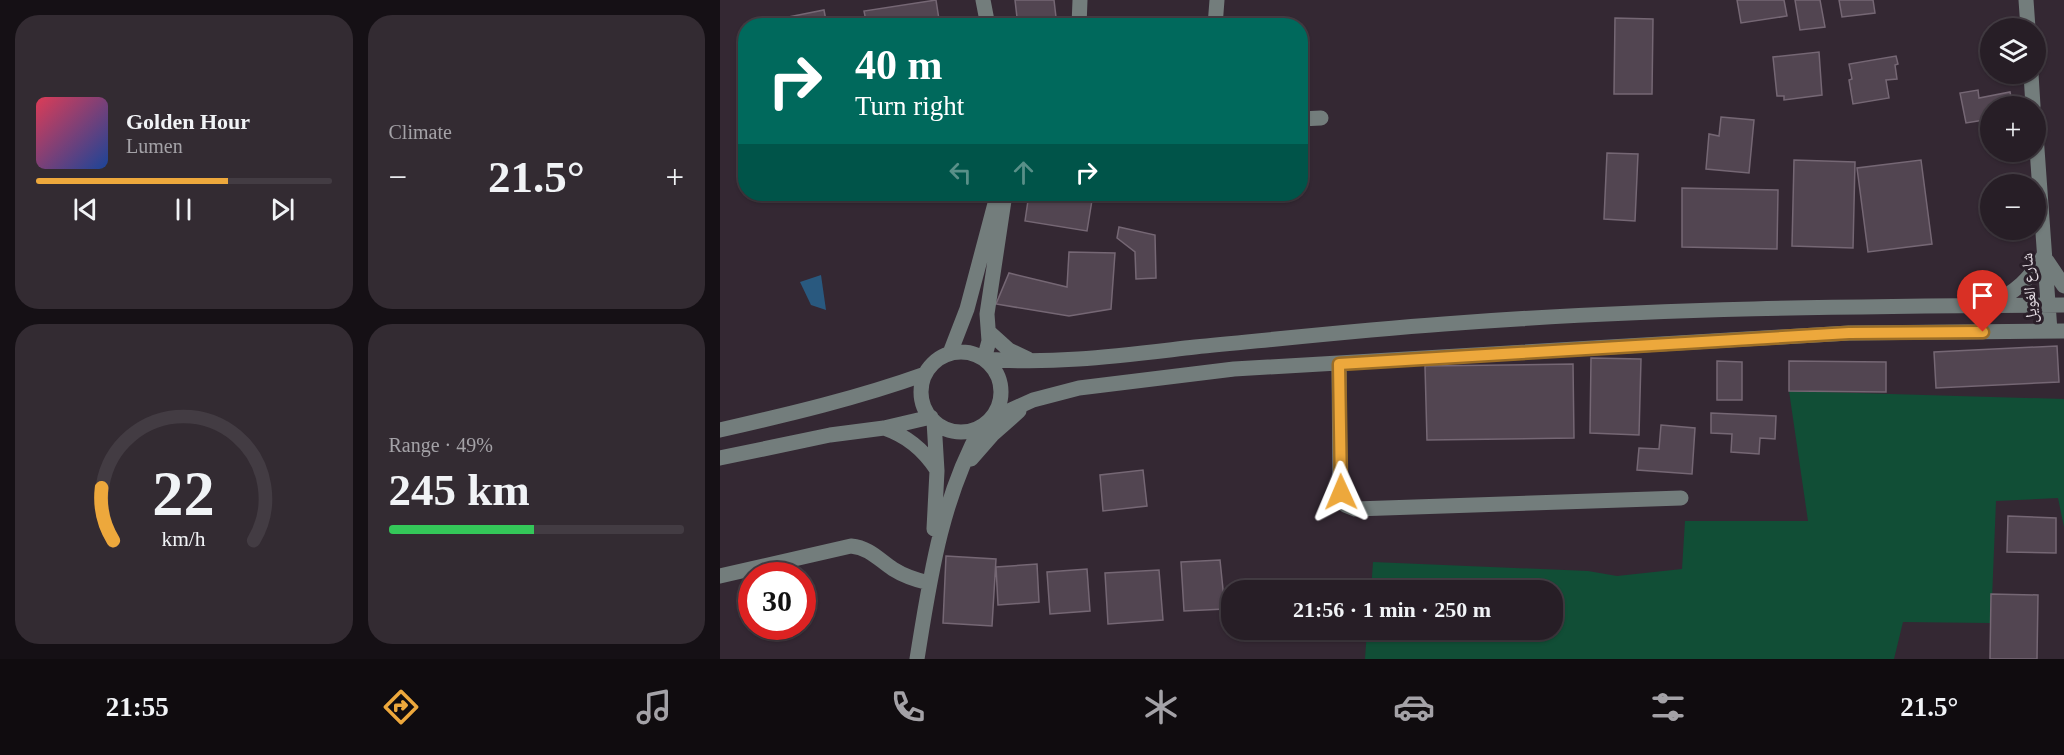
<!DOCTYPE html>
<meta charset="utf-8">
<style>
:root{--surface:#271e26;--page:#332b32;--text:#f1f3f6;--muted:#a4a2a7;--line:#433c43;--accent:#eda83c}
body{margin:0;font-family:"Times New Roman","Noto Naskh Arabic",serif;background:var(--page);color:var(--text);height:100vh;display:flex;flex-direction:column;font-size:22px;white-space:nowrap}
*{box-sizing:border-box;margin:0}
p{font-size:20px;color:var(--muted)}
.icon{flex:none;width:33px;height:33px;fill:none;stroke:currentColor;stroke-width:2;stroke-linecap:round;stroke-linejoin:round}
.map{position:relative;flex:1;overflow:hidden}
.panel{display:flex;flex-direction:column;gap:15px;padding:15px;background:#151015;width:720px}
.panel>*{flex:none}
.hud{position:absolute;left:18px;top:18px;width:570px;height:183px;border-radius:24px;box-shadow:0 2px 4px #0004,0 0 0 2px var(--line);background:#00695c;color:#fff;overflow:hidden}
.controls{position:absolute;left:1260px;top:18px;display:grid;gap:12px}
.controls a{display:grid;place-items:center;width:66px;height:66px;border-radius:50%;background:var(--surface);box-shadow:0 2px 4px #0004,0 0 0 2px var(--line);font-size:30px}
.speed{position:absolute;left:18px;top:562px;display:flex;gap:12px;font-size:30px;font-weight:700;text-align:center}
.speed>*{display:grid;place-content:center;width:78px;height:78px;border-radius:50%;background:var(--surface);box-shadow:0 2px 4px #0004,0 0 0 2px var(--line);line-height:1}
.speed .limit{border:9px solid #d22;background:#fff;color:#111}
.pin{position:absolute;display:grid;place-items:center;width:51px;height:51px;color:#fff;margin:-62px -26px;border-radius:50% 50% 50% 0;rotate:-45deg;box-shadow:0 0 6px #0007}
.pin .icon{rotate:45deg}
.me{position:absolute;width:66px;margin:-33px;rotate:359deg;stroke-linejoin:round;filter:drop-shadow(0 0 4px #0008)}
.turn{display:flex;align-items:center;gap:21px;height:126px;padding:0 18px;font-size:27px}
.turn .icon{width:78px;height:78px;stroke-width:2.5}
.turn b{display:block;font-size:42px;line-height:51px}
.lanes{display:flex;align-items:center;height:57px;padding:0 18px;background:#0003;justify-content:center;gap:30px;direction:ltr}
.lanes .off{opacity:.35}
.big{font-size:45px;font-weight:600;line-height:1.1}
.panel .widget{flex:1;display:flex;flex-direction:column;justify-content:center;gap:9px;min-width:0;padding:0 21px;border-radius:24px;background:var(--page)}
.panel .dial{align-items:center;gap:0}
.dial svg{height:156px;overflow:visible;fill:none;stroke:var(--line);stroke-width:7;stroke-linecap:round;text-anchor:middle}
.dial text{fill:var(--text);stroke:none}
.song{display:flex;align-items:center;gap:18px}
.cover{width:72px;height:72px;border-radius:9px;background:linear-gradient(135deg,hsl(350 70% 55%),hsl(220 70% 35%))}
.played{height:6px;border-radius:3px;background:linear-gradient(90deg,var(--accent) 65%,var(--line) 65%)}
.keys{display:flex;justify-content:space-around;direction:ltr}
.heat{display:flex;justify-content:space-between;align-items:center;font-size:33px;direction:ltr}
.charge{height:9px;border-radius:4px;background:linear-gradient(90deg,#34c759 49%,var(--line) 0)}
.panel .tiles{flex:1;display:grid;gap:15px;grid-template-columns:repeat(2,1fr)}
.trip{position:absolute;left:501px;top:580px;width:342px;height:60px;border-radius:24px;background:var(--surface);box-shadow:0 2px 4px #0004,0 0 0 2px var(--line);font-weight:600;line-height:60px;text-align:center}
.tabs{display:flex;height:96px;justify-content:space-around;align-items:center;background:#100c0f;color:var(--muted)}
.tabs .icon{width:42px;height:42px}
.tabs .on{color:var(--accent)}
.tabs b{font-size:27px;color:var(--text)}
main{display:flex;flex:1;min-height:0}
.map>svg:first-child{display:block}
.green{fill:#114e36}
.water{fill:#29597f}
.building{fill:#524551;stroke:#756774;stroke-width:1.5}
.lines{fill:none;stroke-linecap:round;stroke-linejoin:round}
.minor{stroke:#737d7c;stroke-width:15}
.route-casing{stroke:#9a6d27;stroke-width:15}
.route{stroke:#eda83c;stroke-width:10}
.labels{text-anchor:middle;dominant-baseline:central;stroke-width:6;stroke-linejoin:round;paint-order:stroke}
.street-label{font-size:16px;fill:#e5dde4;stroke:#2a1f29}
</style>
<main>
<section class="panel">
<div class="tiles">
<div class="widget">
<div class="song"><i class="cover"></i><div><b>Golden Hour</b><p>Lumen</p></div></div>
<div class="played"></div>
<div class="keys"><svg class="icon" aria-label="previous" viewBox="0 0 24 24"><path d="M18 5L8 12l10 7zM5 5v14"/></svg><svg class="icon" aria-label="pause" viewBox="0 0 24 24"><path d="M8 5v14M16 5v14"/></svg><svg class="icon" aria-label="next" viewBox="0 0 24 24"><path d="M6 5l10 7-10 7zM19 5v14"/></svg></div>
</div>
<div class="widget"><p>Climate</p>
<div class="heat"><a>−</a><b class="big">21.5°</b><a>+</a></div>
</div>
<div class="widget dial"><svg viewBox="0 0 100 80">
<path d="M14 69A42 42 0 1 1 86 69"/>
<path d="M14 69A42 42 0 0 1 8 42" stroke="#eda83c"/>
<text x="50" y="56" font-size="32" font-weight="700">22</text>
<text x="50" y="72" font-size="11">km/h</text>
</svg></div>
<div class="widget"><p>Range · 49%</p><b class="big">245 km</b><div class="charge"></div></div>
</div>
</section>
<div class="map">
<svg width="1344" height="659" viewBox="0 0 1344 659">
<rect width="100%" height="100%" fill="#342833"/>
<!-- green -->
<path class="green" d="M1069,391l275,8v128l-6,-29 -62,3 -5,122 -88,-1 -9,37h-529l2,-29h185v-39h-181l2,-29 215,9 29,5 65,-7 3,-48h123z"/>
<!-- water -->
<path class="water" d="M101,275l5,35 -15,-5 -11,-23z"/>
<!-- building -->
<path class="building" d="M216,0l4,26h-73l-3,-15z
M295,0h39l3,26h-39z
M1017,0h47l3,16 -46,7z
M1075,0h25l5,27 -25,3z
M1119,0h34l2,13 -33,4z
M104,10l3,16h-53l-1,-6z
M895,18l38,1 -1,75h-38z
M1099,52l3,43 -38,5v-4h-7l-4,-39z
M1176,56l2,8 -3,1 2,14 -11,1 3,18 -36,6 -4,-24 3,-1 -3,-15z
M1258,90l1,8 31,-6 3,14h-23v13l-24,4 -6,-30z
M1001,117l33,3 -5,53 -43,-4 3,-35 10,2z
M887,153l31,1 -3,67 -31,-2z
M1074,160l61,2 -2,86 -61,-2z
M1201,160l11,84 -64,8 -11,-84z
M962,188l96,2 -1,59 -95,-2z
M309,194h64l-6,37 -62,-10z
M399,227l36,8 1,43 -20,1 -1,-27 -18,-14z
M349,252l46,1 -4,56 -42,7 -73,-12 13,-31 58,14z
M1337,346l2,36 -123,6 -2,-36z
M871,358l50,1 -2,76 -49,-2z
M997,361l25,1v38h-25z
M1069,361l97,1v30l-97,-1z
M853,364l1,74 -147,2 -2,-74z
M991,413l65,3 -1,23 -15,-1 -1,16 -28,-2 1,-18 -21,-1z
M941,425l34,3 -3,46 -55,-4 2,-22 20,1z
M423,470l4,36 -44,5 -3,-36z
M1288,516l48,2v35l-49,-1z
M226,556l50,3 -4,67 -49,-3z
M500,560l5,49 -41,2 -3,-49z
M317,564l2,38 -41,3 -2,-38z
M367,569l3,42 -40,3 -3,-42z
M439,570l4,50 -55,4 -3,-51z
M1271,594l47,1 -1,64h-47z"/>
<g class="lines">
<!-- minor -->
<path class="minor" d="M263,0l5,26
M1306,0l2,28
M359,26l1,-26
M495,26l2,-26
M1311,74l2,32
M580,119l21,-1
M1316,135l14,196
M285,194l-18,120 2,27 -5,18c71,6 141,-4 211,-12 83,-8 166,-17 249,-23 207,-16 413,-18 620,-19
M1327,261l17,25
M1270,304c25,-11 41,-26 54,-49
M269,332l20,18 19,9
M201 392a40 40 0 1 1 80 0a40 40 0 1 1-80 0Z
M230,353l17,-44 30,-113
M619,364l1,128 5,13 10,4 326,-11
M271,419l42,-19 46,-12 155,-19 615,-36 215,-2
M214,421l3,50 -3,58
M164,428c23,8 39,21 53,42
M0,430c70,-16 138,-32 205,-56
M0,458l110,-23 54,-7 47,-11
M251,459l21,-24 27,-24
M0,576l131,-30c19,2 27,13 42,23 11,7 23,11 36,14
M197,659c13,-81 24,-160 65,-233"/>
</g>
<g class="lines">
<!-- route casing -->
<g class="route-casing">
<path id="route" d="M621,492l-2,-128 510,-31 134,-1"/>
</g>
<!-- route -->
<use href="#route" class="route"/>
</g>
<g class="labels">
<!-- street labels -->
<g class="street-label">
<text transform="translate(1309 288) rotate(-94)">شارع الغويل</text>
</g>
</g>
</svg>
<div class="controls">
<a><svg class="icon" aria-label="layers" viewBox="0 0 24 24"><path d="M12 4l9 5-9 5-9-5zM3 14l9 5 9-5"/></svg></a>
<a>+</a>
<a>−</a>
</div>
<div class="speed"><div class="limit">30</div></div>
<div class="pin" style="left:1263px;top:332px;background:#d93025"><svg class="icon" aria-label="arrive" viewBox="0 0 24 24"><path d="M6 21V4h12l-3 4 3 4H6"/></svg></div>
<svg class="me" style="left:621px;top:492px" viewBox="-20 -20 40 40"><path d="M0-17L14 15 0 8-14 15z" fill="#eda83c" stroke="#fff" stroke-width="4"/></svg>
<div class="trip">21:56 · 1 min · 250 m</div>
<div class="hud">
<div class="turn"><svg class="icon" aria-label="right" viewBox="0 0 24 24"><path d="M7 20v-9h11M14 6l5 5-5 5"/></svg><div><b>40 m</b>Turn right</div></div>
<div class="lanes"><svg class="icon off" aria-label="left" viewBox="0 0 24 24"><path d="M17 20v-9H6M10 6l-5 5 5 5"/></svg><svg class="icon off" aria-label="ahead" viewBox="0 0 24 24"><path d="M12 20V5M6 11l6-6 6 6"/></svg><svg class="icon" aria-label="right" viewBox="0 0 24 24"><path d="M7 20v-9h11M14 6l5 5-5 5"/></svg></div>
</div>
</div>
</main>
<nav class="tabs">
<b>21:55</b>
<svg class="icon on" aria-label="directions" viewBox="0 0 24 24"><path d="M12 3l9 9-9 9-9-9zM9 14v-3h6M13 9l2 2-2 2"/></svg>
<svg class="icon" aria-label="music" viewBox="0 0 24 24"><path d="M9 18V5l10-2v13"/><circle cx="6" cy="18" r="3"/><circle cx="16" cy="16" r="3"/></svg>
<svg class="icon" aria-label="phone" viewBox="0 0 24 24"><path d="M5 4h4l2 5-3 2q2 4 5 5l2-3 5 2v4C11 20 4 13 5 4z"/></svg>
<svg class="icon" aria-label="climate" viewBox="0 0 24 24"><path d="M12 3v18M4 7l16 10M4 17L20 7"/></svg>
<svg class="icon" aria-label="car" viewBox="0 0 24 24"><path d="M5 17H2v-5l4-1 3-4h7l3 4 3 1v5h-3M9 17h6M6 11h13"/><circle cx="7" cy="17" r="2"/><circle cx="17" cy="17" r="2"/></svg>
<svg class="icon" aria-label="filters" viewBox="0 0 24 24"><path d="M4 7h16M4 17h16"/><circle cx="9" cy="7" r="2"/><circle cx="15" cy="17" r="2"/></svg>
<b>21.5°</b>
</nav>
